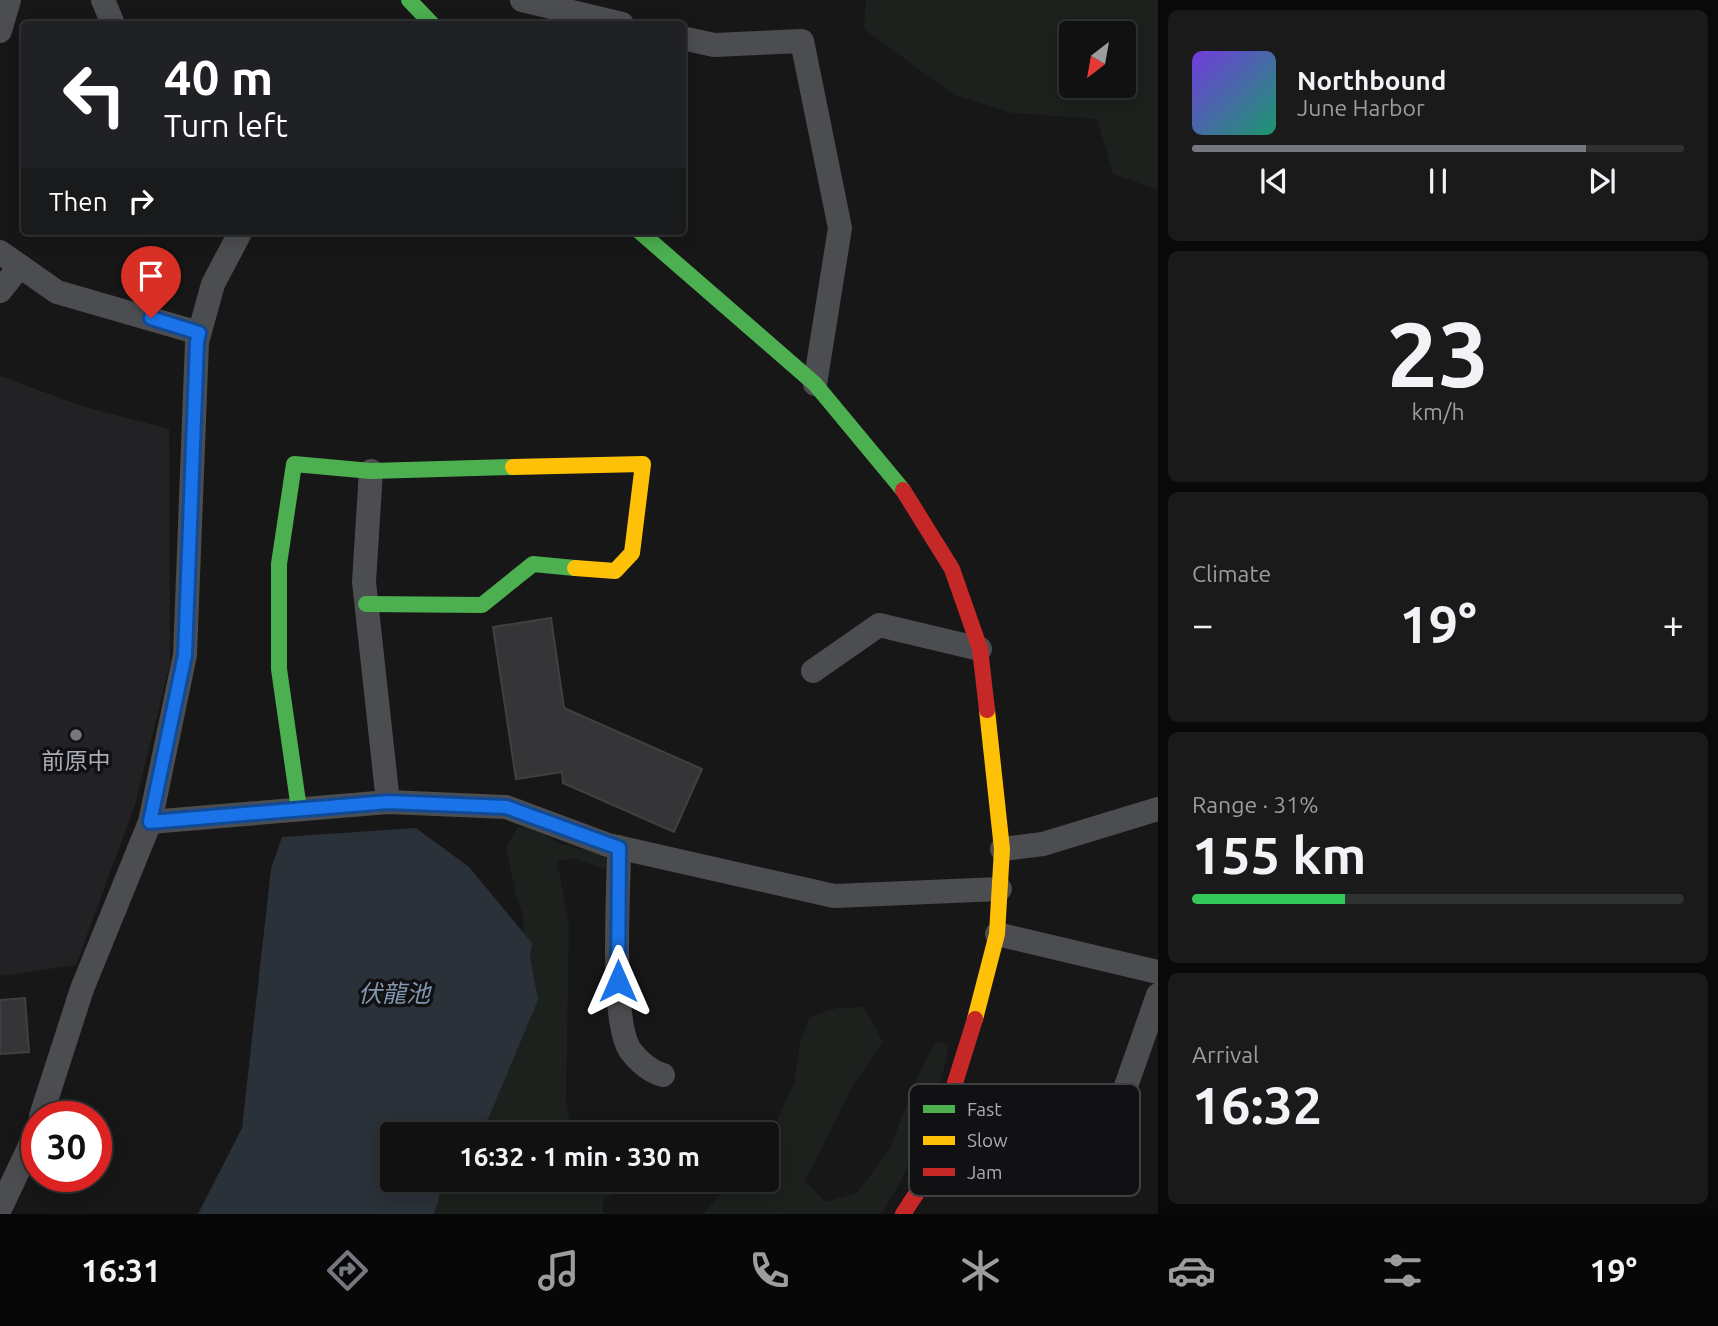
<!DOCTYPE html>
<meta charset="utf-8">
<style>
:root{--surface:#111;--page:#1a1a1a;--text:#f1f3f6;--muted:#9c9d9f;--line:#303131;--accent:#76787f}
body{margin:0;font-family:Ubuntu,"Noto Sans JP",sans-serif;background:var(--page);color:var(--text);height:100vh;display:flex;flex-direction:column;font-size:26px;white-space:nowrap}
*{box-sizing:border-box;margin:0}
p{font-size:23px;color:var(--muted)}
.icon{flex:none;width:38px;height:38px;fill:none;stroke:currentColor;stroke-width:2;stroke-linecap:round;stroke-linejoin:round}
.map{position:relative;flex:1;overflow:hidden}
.panel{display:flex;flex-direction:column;gap:10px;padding:10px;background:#090909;width:560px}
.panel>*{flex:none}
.top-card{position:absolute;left:21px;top:21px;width:665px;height:214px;border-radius:7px;box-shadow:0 4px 18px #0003,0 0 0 2px var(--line);background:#202124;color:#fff;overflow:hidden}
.needle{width:46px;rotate:211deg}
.tools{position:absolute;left:1059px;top:21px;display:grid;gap:14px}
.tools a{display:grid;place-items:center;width:77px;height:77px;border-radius:7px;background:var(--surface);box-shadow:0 4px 18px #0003,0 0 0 2px var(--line);font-size:35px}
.speed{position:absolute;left:21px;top:1101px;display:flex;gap:14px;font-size:35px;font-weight:700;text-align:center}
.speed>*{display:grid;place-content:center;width:91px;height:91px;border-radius:50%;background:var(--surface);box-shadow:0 4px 18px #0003,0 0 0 2px var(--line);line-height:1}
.speed .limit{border:10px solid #d22;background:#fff;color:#111}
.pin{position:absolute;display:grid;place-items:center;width:60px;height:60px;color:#fff;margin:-72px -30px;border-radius:50% 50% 50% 0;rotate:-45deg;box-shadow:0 0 7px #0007}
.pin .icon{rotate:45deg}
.me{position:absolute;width:77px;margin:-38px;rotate:0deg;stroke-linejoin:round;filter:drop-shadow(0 0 5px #0008)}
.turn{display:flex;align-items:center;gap:24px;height:147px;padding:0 28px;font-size:32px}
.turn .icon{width:91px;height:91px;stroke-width:2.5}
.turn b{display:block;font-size:49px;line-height:60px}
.then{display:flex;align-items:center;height:66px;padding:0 28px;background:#0003;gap:14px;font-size:26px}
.big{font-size:52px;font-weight:700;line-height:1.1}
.panel .tile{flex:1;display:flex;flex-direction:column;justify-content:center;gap:10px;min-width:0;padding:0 24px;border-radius:10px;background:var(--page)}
.panel .dial{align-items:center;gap:0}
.dial b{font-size:91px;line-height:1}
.song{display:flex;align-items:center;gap:21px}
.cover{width:84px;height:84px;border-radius:10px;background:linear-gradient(135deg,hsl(260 70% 55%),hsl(160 70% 35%))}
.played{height:7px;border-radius:4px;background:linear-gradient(90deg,var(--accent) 80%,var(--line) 80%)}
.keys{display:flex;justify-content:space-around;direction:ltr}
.heat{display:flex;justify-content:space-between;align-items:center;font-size:38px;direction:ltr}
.charge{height:10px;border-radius:5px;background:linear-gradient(90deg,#34c759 31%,var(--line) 0)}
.trip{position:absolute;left:380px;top:1122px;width:399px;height:70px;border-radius:7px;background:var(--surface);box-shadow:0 4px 18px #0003,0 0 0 2px var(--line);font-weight:700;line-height:70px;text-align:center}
.dock{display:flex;height:112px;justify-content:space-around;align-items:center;background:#070707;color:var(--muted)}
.dock .icon{width:49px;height:49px}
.dock .on{color:var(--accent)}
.dock b{font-size:32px;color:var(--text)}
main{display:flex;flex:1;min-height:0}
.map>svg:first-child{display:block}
.built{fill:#222124}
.green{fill:#1c211d;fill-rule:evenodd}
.water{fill:#2b3138}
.building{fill:#353537;stroke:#404043;stroke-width:2}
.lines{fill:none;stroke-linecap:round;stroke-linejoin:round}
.street{stroke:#4c4d50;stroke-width:24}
.fast{stroke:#4caf50;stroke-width:16}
.slow{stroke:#ffc107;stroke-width:16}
.jam{stroke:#c62828;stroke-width:16}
.route-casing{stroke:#114b97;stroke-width:18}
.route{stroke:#1a73e8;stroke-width:12}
.poi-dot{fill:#76787f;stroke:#111113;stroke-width:2.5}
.labels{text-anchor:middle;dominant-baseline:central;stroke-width:7;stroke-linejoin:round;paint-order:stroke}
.poi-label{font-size:23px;fill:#a9acb7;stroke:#111113}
.water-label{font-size:24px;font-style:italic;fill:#8296b0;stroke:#111113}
.key{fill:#111113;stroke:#3f4044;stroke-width:2}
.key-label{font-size:19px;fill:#a9acb7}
</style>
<main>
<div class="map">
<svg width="1158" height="1214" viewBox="0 0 1158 1214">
<rect width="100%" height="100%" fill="#171717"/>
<!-- built -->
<path class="built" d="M0,376l85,31 84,22 1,235 -35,141 -59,160 -76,11z"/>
<!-- green -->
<path class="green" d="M866,0h292v190l-45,-16 -16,-55 -85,-6 -58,-18 -90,-66zM1124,33v53h-53v-53z
M518,827l16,1 26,16 46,11v14l-32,-10 -17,1 12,64 -3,179 7,31h-104l56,-150 -2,-69 -7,-19 -10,-50z
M864,1007l19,35 -31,45 -47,94 20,21 32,-9 32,-43 31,-79 16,-29 13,3c-12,61 -35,116 -67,169h-179l29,-34h34l1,-45 8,-11 19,-41 6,-39 9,-27 28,-9z
M433,1180h210l-38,18 -3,12 3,4h-183z"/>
<!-- water -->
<path class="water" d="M416,828l53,39 63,76 -2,14 8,43 -55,131 -2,3h-89v46h52l-10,34h-236l44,-86 29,-259 11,-32z"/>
<!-- building -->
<path class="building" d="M551,618l13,90 138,61 -28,63 -111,-49 -1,-11 -46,7 -23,-152z
M25,998l4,54 -29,2v-54z"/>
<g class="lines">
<!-- street -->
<path class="street" d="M103,0l10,24
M522,0l100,24
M0,31l9,-31
M682,38l32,7 88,-4 38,187 -25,156
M0,252l57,40 142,41
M0,291l20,-25
M371,471l-7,111 24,220
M813,671l66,-46 101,24
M150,822l238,-20 118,5 102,38 226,51 166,-7
M619,847c0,43 -9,172 11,203 9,12 19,21 33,25
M1002,849l41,-5 115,-35
M997,934l161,38
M41,1116l41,-127 68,-167 35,-167 12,-313 16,-58 28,-53
M938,1139l104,36 48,4 4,-2 64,-182
M0,1209l37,-78"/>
<!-- fast -->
<path class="fast" d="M409,0l23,24
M639,231l176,153 88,106
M366,604l116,1 51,-41 42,4
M299,809l-20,-140v-105l15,-100 77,7 142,-4"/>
<!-- slow -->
<path class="slow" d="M513,467l130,-3 -11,89 -17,18 -40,-3
M975,1019l22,-85 5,-85 -15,-139"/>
<!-- jam -->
<path class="jam" d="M903,490l49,79 28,80 7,61
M903,1214l21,-32 51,-163"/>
</g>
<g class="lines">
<!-- route casing -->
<g class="route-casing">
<path id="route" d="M151,318l48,15 -2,9 -12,313 -35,167 238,-20 118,5 113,41 -1,133"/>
</g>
<!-- route -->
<use href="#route" class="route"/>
</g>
<!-- markers -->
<circle class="poi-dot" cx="76" cy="735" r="7"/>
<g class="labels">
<!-- poi labels -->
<g class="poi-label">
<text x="76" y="760">前原中</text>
</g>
<!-- water labels -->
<g class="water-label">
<text x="394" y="993">伏龍池</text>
</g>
</g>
<!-- legend -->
<rect x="909" y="1084" width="231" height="112" rx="10" class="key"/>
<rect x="923" y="1105" width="32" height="8" fill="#4caf50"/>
<rect x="923" y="1136" width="32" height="9" fill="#ffc107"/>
<rect x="923" y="1168" width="32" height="8" fill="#c62828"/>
<g class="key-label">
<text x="967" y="1116">Fast</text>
<text x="967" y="1147">Slow</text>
<text x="967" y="1179">Jam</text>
</g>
</svg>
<div class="tools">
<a><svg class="needle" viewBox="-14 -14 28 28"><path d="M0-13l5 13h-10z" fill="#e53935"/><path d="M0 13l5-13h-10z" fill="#9c9d9f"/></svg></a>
</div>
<div class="speed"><div class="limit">30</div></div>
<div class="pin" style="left:151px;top:318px;background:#d93025"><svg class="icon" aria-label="arrive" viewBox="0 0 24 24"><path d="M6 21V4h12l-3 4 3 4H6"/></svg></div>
<svg class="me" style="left:618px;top:981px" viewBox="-20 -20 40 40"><path d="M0-17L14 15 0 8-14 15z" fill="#1a73e8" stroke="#fff" stroke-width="4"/></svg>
<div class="trip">16:32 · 1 min · 330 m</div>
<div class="top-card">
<div class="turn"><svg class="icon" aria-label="left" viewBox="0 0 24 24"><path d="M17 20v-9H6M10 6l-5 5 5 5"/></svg><div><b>40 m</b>Turn left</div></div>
<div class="then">Then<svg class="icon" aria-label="right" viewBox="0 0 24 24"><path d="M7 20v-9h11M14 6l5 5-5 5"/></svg></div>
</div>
</div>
<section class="panel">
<div class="tile">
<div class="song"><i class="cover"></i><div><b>Northbound</b><p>June Harbor</p></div></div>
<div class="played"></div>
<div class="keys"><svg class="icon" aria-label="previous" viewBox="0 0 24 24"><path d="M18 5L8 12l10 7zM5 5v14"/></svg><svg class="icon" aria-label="pause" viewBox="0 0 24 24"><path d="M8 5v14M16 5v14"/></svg><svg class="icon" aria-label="next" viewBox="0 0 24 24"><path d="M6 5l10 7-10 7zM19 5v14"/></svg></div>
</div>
<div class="tile dial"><b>23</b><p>km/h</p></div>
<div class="tile"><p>Climate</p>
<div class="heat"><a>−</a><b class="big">19°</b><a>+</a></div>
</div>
<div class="tile"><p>Range · 31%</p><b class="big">155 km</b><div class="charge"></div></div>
<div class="tile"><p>Arrival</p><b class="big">16:32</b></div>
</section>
</main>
<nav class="dock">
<b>16:31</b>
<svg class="icon on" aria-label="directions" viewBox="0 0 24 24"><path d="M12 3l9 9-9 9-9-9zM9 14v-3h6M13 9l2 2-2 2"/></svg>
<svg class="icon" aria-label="music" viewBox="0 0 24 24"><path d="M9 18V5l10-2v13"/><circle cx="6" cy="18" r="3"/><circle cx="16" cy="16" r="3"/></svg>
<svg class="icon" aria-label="phone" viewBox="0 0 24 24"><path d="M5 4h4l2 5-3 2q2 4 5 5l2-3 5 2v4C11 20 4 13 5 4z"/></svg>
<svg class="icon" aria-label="climate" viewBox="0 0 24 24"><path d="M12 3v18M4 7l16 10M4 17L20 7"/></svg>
<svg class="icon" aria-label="car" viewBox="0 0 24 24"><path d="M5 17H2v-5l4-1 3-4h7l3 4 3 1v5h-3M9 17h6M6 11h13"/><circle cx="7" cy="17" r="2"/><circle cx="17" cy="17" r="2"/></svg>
<svg class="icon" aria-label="filters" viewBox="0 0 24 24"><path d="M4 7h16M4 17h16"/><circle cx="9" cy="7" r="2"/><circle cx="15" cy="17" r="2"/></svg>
<b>19°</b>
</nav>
